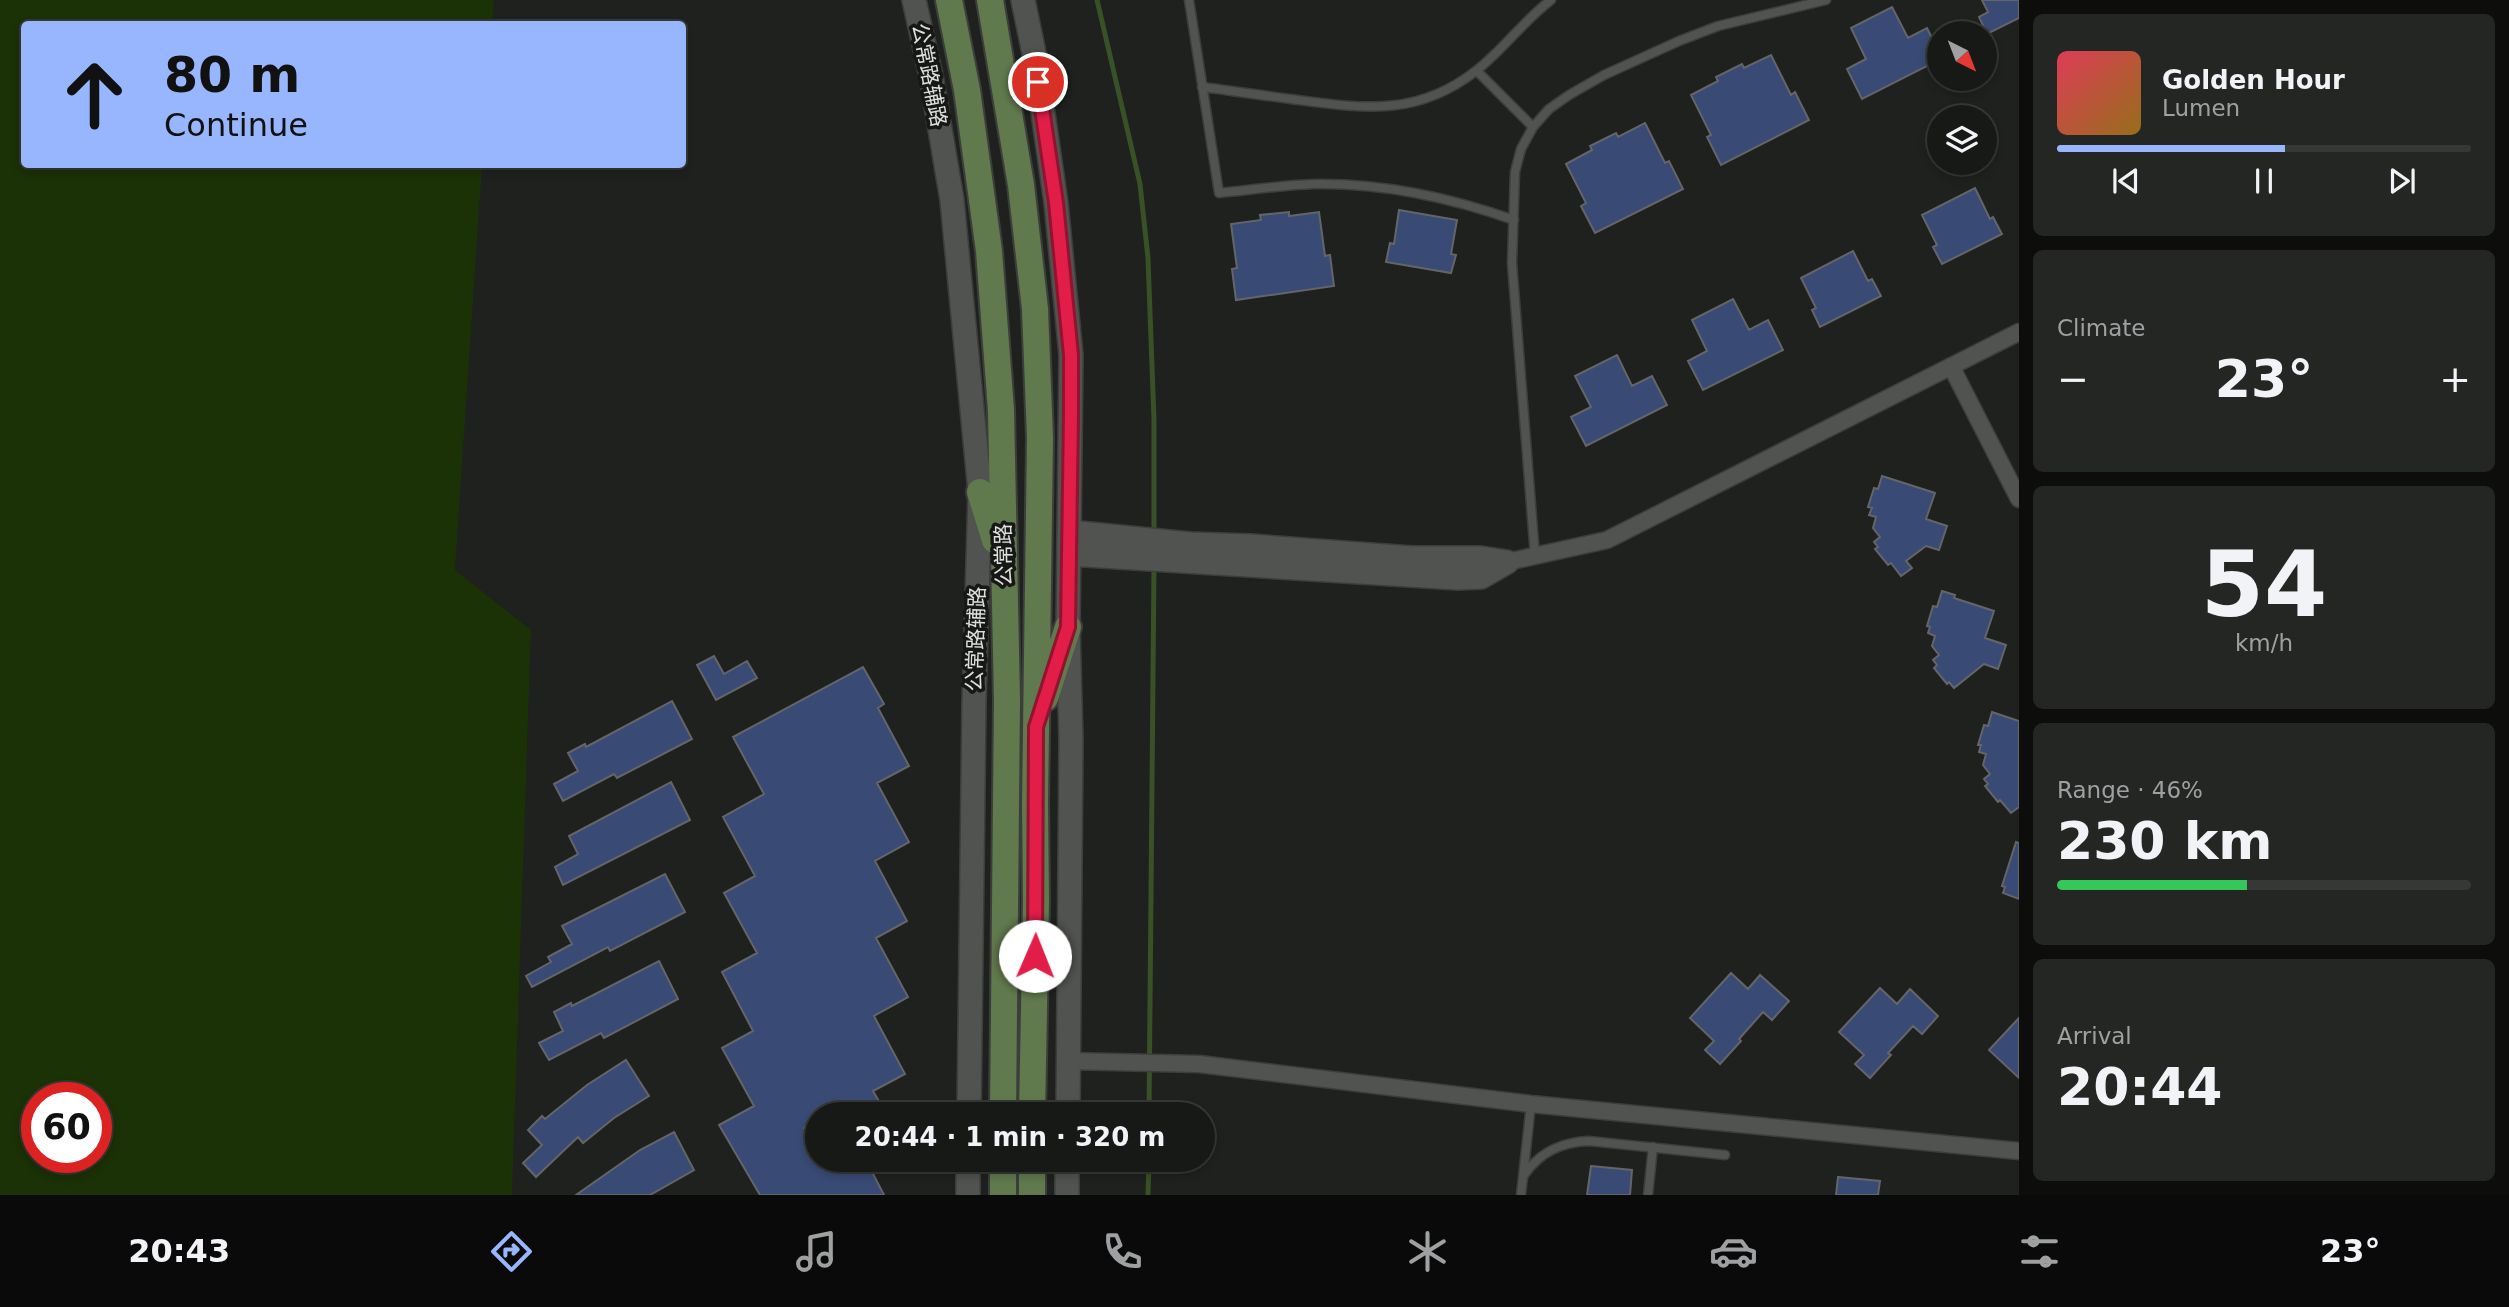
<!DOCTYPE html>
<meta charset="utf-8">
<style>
:root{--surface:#171916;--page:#242623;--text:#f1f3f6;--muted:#9ea0a1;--line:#363835;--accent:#97b6fd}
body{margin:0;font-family:"DejaVu Sans","Noto Sans SC",sans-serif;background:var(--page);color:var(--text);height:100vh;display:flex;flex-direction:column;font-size:26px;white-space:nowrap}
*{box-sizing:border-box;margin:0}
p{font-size:23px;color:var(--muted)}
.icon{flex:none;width:38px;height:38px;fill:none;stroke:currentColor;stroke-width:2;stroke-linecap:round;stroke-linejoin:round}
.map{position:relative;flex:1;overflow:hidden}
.panel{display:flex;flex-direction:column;gap:14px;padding:14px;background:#0d0e0c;width:490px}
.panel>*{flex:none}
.hud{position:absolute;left:21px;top:21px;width:665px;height:147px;border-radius:7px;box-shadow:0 4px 10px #0003,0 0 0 2px var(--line);background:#97b6fd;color:#111;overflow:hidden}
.needle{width:46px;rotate:138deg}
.tools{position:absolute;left:1927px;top:21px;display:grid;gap:14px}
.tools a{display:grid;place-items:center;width:70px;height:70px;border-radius:50%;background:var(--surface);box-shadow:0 4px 10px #0003,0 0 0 2px var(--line);font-size:35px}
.speed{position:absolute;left:21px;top:1082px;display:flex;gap:14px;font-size:35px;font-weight:700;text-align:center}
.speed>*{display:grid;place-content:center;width:91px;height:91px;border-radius:50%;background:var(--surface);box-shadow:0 4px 10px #0003,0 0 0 2px var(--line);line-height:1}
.speed .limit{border:10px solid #d22;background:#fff;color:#111}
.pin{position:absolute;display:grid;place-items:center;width:60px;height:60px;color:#fff;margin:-30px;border:4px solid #fff;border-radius:50%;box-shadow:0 2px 7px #0007}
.me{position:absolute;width:77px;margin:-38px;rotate:1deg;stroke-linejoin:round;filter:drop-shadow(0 0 5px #0008)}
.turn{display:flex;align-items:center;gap:24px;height:147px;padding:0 28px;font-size:32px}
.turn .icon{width:91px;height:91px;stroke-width:2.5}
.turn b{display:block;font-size:49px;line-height:60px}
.big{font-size:52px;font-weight:800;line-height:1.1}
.panel .tile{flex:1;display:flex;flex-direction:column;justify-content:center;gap:10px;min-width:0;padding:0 24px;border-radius:10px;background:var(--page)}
.panel .dial{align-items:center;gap:0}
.dial b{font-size:91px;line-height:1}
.song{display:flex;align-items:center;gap:21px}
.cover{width:84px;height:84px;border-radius:10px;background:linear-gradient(135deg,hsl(350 70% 55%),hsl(40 70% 35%))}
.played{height:7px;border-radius:4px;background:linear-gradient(90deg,var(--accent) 55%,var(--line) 55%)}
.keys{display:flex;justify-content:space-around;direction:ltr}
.heat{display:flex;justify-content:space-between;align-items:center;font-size:38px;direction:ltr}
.charge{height:10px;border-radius:5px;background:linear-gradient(90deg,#34c759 46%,var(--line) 0)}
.trip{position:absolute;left:805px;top:1102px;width:410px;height:70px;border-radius:35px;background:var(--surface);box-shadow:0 4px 10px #0003,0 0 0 2px var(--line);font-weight:800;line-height:70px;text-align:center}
.tab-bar{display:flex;height:112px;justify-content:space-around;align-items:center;background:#090a09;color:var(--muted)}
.tab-bar .icon{width:49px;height:49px}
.tab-bar .on{color:var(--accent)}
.tab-bar b{font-size:32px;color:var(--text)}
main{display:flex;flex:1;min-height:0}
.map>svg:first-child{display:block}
.green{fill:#1b3106;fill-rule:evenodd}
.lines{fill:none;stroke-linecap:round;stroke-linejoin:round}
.stream{stroke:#385126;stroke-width:5}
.building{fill:#394a74;stroke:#636569;stroke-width:2}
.lane-casing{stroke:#3c3e3b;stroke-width:11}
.street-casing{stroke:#3c3e3b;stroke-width:19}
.secondary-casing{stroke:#3c3e3b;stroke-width:26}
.primary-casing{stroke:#3c3e3b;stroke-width:30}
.lane{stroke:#515350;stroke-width:8}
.street{stroke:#515350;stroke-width:16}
.secondary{stroke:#515350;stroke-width:23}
.primary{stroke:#60794d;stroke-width:26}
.route-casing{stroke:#92132f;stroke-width:18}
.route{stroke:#e11d48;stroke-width:12}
.labels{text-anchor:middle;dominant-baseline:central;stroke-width:7;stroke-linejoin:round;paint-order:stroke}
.street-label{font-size:21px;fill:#dfe0de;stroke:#161815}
</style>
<main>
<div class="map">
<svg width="2019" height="1195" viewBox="0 0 2019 1195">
<rect width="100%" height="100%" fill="#1f211e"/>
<!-- green -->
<path class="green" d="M0,0h494l-2,24h-468v140l458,1 -27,405 76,60 -19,565h-512zM37,1097h59v60h-59z"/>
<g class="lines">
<!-- stream -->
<path class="stream" d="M1097,0l43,184 8,74 6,162v114
M1149,1115l5,-550
M1148,1195l1,-35"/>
</g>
<!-- building -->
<path class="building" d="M1982,0h37v18l-32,16 -8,-17 9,-5z
M1892,7l16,31 19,-10 12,24v8l-77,39 -15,-30 19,-10 -15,-31z
M1771,55l20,40 4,-3 14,28 -88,45 -14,-28 4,-2 -20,-40 27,-14 -2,-4 26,-13 2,4z
M1645,123l20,40 4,-2 14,28 -88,44 -14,-27 5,-3 -20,-39 26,-14 -2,-4 26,-13 2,4z
M1975,188l15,31 3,-2 9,17 -60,30 -9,-17 4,-2 -15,-30z
M1399,210l58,10 -6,34 5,1 -5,18 -65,-11 4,-19 4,1z
M1289,212v4l30,-4 6,44 5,-1 4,31 -98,14 -4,-31 5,-1 -6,-44 30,-4 -1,-5z
M1853,251l15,30 4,-2 9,17 -61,31 -8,-17 4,-2 -15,-30z
M1733,299l16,31 19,-10 15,30 -80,40 -15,-29 19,-10 -15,-31z
M1617,355l15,31 20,-10 15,29 -81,41 -15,-29 20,-10 -16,-31z
M1882,476l53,17 -9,26 21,7 -8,24 -13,-4 -20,15 6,7 -11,8 -10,-13 -3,2 -13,-16 3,-2 -4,-5 6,-5 -7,-9 3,-11 -7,-2 3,-7 -4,-1 6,-19 4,1z
M1942,591l13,4 -1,3 40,13 -9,27 21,7 -8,24 -14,-5 -30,24 -5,-6 -2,2 -13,-16 3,-3 -4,-5 6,-5 -7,-9 3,-10 -7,-3 2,-6 -3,-1 6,-20 4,1z
M714,656l10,18 23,-13 10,17 -41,22 -19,-35z
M863,667l21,37 -6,4 31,58 -32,17 32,59 -34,19 32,60 -31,17 32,59 -34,19 31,58 -32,17 14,24h-70v6l-13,7 13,24v8h71l-17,10 13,25h-124l-41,-70 35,-19 -32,-58 31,-17 -31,-59 35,-19 -33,-60 31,-17 -32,-59 41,-23 -31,-57z
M672,701l20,38 -75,39 -3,-4 -51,27 -9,-17 24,-13 -10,-18 17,-9 1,3z
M1992,712l27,9v86l-8,6 -11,-13 -2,2 -13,-16 3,-2 -4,-5 6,-5 -7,-9 3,-11 -7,-2 2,-7h-3l6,-20 4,1z
M671,782l19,38 -127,65 -8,-18 23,-13 -9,-18z
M2016,842l3,1v56l-16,-6 2,-6 -3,-1z
M665,874l20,38 -75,39 -2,-4 -76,40 -6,-11 25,-14 -3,-5 24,-13 -10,-18z
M659,961l19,38 -74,39 -3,-5 -52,27 -10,-17 24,-12 -9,-19 17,-9 1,3z
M1731,973l17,16 12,-14 29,26 -17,19 -9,-8 -24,27 2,2 -21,23 -15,-14 9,-9 -24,-23z
M1880,988l17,16 13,-15 28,27 -16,18 -9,-8 -25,27 3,2 -21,23 -15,-14 9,-9 -25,-23z
M2019,1018v60l-30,-28z
M626,1060l23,36 -35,22 -31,25 -5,-6 -42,40 -13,-14 19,-18 -14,-15 14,-14 3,3 42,-34z
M674,1132l20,38 -44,25h-74l64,-45z
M1591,1166l41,4 -2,25h-43z
M1838,1177l42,4 -2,14h-42z"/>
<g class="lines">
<!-- lane casing -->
<g class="lane-casing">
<path id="lane" d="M1189,0l30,193c32,-3 63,-8 96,-9 69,-1 134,13 199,36
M1477,71l56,56
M1202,87c32,4 64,9 96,13 69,9 121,16 179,-30 27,-21 47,-50 74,-70
M1535,556l-23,-293 3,-91 6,-23 12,-22 16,-18 20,-14 35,-20 75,-34 39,-15 108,-26
M1524,1175c16,-23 37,-33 65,-34l136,14
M1521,1195l10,-91
M1648,1195l5,-48"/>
</g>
<!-- street casing -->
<g class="street-casing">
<path id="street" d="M1951,366l68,133
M1507,562l100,-22 412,-208
M1068,1061l131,3 332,40 488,47"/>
</g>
<!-- secondary casing -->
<g class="secondary-casing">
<path id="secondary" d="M914,0l17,76 21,124 28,292 -6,211 -5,412
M1023,0l12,58 21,145 15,152 -3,272 3,113 -3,375
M1069,532l121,12 61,2 161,12h69l26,4
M1069,554l389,24 23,-1 26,-15
M968,1195v-35
M1067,1195v-35"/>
</g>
<!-- primary casing -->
<g class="primary-casing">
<path id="primary" d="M949,0l18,90 22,161 12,159 6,290 -4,415
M990,0l31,185 14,124 5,129 -5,365 1,98 -4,214
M980,492l15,48
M1045,698l23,-71
M1003,1195v-35
M1032,1195v-35"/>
</g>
<!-- lane -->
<use href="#lane" class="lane"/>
<!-- street -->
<use href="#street" class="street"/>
<!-- secondary -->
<use href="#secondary" class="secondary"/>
<!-- primary -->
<use href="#primary" class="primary"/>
</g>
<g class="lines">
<!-- route casing -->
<g class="route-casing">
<path id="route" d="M1035,956l1,-229 32,-100 3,-213v-59l-15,-152 -18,-121"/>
</g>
<!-- route -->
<use href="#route" class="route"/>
</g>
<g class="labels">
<!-- street labels -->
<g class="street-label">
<text transform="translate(929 75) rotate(79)">公常路辅路</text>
<text transform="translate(1004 555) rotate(-91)">公常路</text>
<text transform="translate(976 639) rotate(-88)">公常路辅路</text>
</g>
</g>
</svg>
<div class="tools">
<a><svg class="needle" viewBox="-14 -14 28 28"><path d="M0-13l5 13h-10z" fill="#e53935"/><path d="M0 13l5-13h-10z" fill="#9ea0a1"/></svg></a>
<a><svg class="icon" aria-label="layers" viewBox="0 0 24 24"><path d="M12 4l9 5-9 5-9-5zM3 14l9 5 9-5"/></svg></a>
</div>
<div class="speed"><div class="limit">60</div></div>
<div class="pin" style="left:1038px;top:82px;background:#d93025"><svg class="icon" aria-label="arrive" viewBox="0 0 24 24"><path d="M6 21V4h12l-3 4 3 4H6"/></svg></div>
<svg class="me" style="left:1035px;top:956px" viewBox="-20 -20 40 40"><circle r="19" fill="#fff"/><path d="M0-13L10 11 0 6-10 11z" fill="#e11d48"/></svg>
<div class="trip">20:44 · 1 min · 320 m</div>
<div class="hud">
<div class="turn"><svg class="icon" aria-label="ahead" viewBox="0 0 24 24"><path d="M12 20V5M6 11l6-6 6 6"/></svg><div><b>80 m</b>Continue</div></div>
</div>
</div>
<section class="panel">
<div class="tile">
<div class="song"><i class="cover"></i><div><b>Golden Hour</b><p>Lumen</p></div></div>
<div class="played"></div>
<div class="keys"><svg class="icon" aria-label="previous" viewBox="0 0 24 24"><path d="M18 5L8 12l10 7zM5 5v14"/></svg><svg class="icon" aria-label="pause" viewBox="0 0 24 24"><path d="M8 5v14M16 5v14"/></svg><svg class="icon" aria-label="next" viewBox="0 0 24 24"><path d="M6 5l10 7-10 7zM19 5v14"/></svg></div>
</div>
<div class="tile"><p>Climate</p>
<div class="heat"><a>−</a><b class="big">23°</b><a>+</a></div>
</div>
<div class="tile dial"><b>54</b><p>km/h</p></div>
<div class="tile"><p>Range · 46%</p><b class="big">230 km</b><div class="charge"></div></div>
<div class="tile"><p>Arrival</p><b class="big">20:44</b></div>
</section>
</main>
<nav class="tab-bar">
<b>20:43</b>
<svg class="icon on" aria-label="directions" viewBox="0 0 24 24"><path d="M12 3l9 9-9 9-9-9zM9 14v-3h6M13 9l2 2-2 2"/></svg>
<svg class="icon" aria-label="music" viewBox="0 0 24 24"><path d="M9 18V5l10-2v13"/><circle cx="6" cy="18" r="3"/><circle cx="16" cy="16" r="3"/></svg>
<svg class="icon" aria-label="phone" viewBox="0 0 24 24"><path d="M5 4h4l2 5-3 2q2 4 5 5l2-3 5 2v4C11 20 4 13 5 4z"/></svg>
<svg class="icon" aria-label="climate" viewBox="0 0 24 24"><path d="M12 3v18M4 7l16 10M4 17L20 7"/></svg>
<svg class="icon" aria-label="car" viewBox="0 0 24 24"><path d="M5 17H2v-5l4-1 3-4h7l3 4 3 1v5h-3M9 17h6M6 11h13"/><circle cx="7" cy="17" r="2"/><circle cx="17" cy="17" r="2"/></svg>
<svg class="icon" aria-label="filters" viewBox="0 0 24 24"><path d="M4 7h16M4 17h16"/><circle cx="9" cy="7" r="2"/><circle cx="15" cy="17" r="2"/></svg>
<b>23°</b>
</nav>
